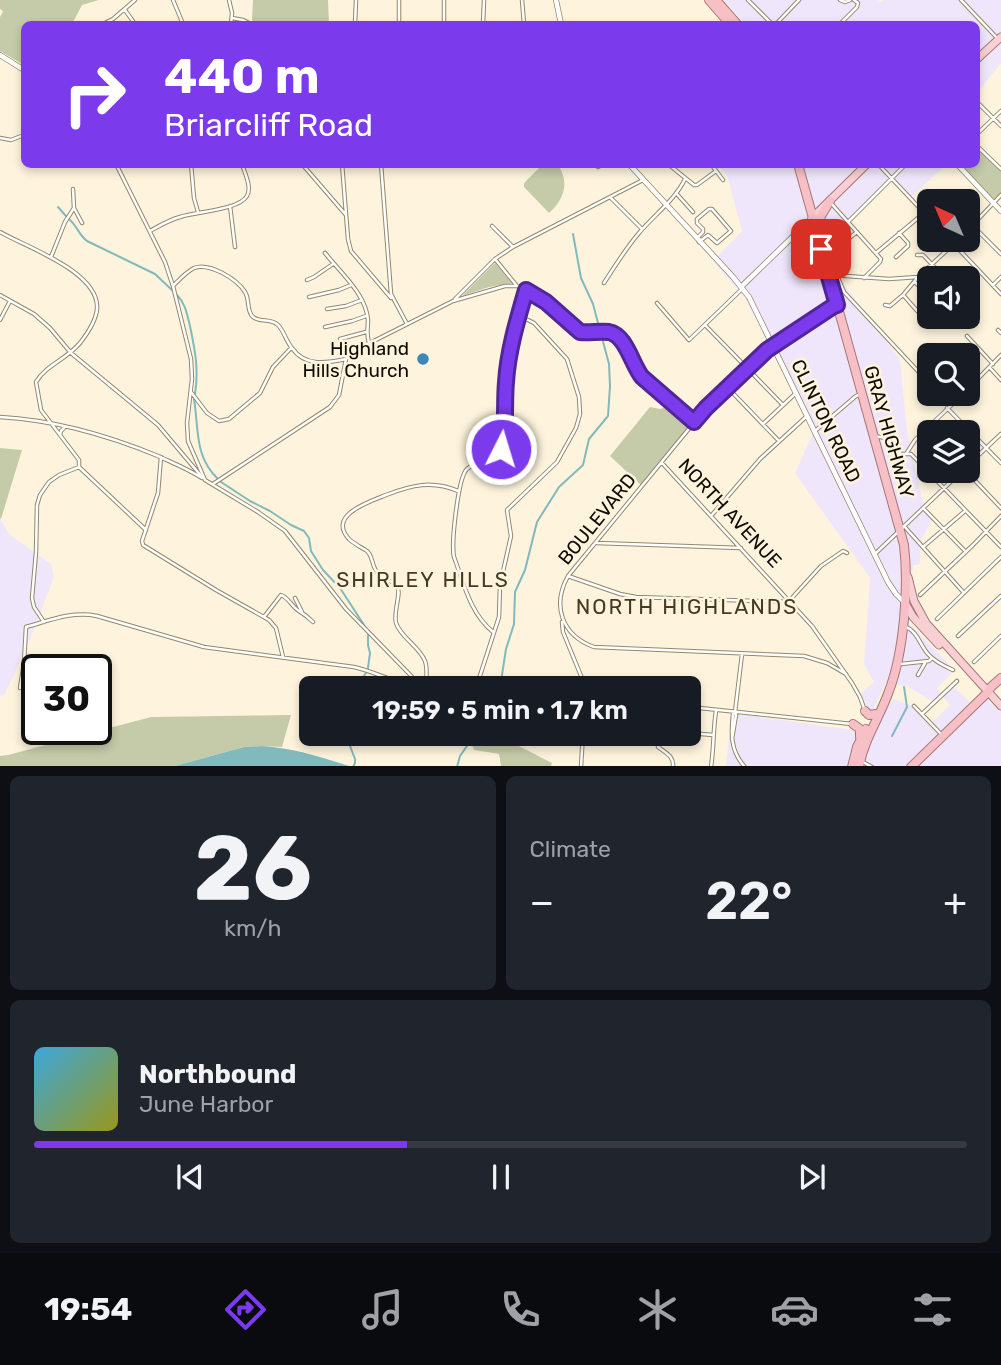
<!DOCTYPE html>
<meta charset="utf-8">
<style>
:root{--surface:#171b24;--page:#20242c;--text:#f1f3f6;--muted:#9ea1a6;--line:#363941;--accent:#7c3aed}
body{margin:0;font-family:Rubik,sans-serif;background:var(--page);color:var(--text);height:100vh;display:flex;flex-direction:column;font-size:26px;white-space:nowrap}
*{box-sizing:border-box;margin:0}
p{font-size:23px;color:var(--muted)}
.icon{flex:none;width:38px;height:38px;fill:none;stroke:currentColor;stroke-width:2;stroke-linecap:round;stroke-linejoin:round}
.map{position:relative;height:766px;overflow:hidden}
.panel{display:flex;flex-direction:column;gap:10px;padding:10px;background:#0d0f14;flex:1}
.panel>*{flex:none}
.hud{position:absolute;left:21px;top:21px;width:959px;height:147px;border-radius:10px;box-shadow:0 4px 10px #0003;background:#7c3aed;color:#fff;overflow:hidden}
.needle{width:46px;rotate:316deg}
.tools{position:absolute;left:917px;top:189px;display:grid;gap:14px}
.tools a{display:grid;place-items:center;width:63px;height:63px;border-radius:10px;background:var(--surface);box-shadow:0 4px 10px #0003;font-size:35px}
.speed{position:absolute;left:21px;top:654px;display:flex;gap:14px;font-size:35px;font-weight:700;text-align:center}
.speed>*{display:grid;place-content:center;width:91px;height:91px;border-radius:50%;background:var(--surface);box-shadow:0 4px 10px #0003;line-height:1}
.speed .limit{border:4px solid #111;border-radius:10px;background:#fff;color:#111}
.pin{position:absolute;display:grid;place-items:center;width:60px;height:60px;color:#fff;margin:-30px;border-radius:14px;box-shadow:0 4px 10px #0006}
.me{position:absolute;width:77px;margin:-38px;rotate:5deg;stroke-linejoin:round;filter:drop-shadow(0 0 5px #0008)}
.turn{display:flex;align-items:center;gap:24px;height:147px;padding:0 28px;font-size:32px}
.turn .icon{width:91px;height:91px;stroke-width:2.5}
.turn b{display:block;font-size:49px;line-height:60px}
.big{font-size:52px;font-weight:600;line-height:1.1}
.panel .tile{flex:1;display:flex;flex-direction:column;justify-content:center;gap:10px;min-width:0;padding:0 24px;border-radius:10px;background:var(--page)}
.panel .dial{align-items:center;gap:0}
.dial b{font-size:91px;line-height:1}
.song{display:flex;align-items:center;gap:21px}
.cover{width:84px;height:84px;border-radius:10px;background:linear-gradient(135deg,hsl(200 70% 55%),hsl(60 70% 35%))}
.played{height:7px;border-radius:4px;background:linear-gradient(90deg,var(--accent) 40%,var(--line) 40%)}
.keys{display:flex;justify-content:space-around;direction:ltr}
.heat{display:flex;justify-content:space-between;align-items:center;font-size:38px;direction:ltr}
.panel .tiles{flex:1;display:grid;gap:10px;grid-template-columns:1fr 1fr}
.tile:last-child{grid-column:span 2}
.trip{position:absolute;left:299px;top:676px;width:402px;height:70px;border-radius:10px;background:var(--surface);box-shadow:0 4px 10px #0003;font-weight:600;line-height:70px;text-align:center}
.dock{display:flex;height:112px;justify-content:space-around;align-items:center;background:#090b0e;color:var(--muted)}
.dock .icon{width:49px;height:49px}
.dock .current{color:var(--accent)}
.dock b{font-size:32px;color:var(--text)}
.map>svg:first-child{display:block}
.commercial{fill:#f0e6fc}
.green{fill:#c5cba9}
.water{fill:#82b9bc}
.lines{fill:none;stroke-linecap:round;stroke-linejoin:round}
.stream{stroke:#82b9bc;stroke-width:2}
.minor-casing{stroke:#92886d;stroke-width:4.5}
.tertiary-casing{stroke:#92886d;stroke-width:6}
.primary-casing{stroke:#a47678;stroke-width:9}
.trunk-casing{stroke:#a47678;stroke-width:10}
.minor{stroke:#fff;stroke-width:2.5}
.tertiary{stroke:#fff;stroke-width:4.5}
.primary{stroke:#f8d0d4;stroke-width:7}
.trunk{stroke:#f6c0c6;stroke-width:8}
.route-casing{stroke:#51269a;stroke-width:18}
.route{stroke:#7c3aed;stroke-width:12}
.poi-dot{fill:#3b86ba;stroke:#fef4dd;stroke-width:2.5}
.labels{text-anchor:middle;dominant-baseline:central;stroke-width:5;stroke-linejoin:round;paint-order:stroke}
.poi-label{font-size:19px;fill:#0f0b03;stroke:#fef4dd;text-anchor:end}
.street-label{font-size:19px;fill:#0f0b03;stroke:#fef4dd}
.neighbourhood-label{font-size:21px;letter-spacing:2px;fill:#433a22;stroke:#fef4dd}
</style>
<div class="map">
<svg width="1001" height="767" viewBox="0 0 1001 767">
<rect width="100%" height="100%" fill="#fef4dd"/>
<!-- commercial -->
<path class="commercial" d="M724,0h154l3,2 3,-2h117v63l-24,30 -1,-69h-238l4,-3z
M719,165h227l-36,33 -18,-19 -44,43 9,10 -22,19 -11,7 76,101 7,72 15,67 10,22 -11,20 -1,24 -7,2 -6,55 48,49 -18,18 4,5 -8,9 -26,-16 -21,-3 -14,29 -4,-1 -7,-18 13,-11 -10,-18 6,-86 -75,-105 18,-40 -68,-135 -32,-37 29,-30 -14,-52z
M0,518l9,16 42,30 3,13 -23,60 -26,57 -5,3z
M953,686l18,17 10,-10 14,14 6,3v56l-139,1 12,-36 19,-32 19,7 18,18 20,-19 -8,-9z
M731,714l44,5 84,12 -9,22 -3,13 -121,1z"/>
<!-- green -->
<path class="green" d="M0,0h99l-17,5 -10,19h-48v41l-24,-14v-34l3,-6 -3,-2z
M253,0h75l1,24h-72l-5,-4z
M977,146l24,25v22l-7,6 -33,-34 15,-1z
M542,165h16c12,17 6,35 -9,48l-25,-26v-4z
M495,263l17,20 -23,4 -27,9z
M668,406l23,18 -49,62 -32,-30 40,-49 10,2z
M0,448l22,2 -21,69 -1,-1z
M291,715l-9,32 -20,-1 -18,1 -69,19 -175,1v-11l8,-1 143,-38z
M466,733h16l-4,6 20,6h5l-2,-8 51,26 -1,3h-50l-2,-12 -25,-4 -4,-11 -8,-2z"/>
<!-- water -->
<path class="water" d="M262,746c31,2 59,11 87,20h-174l69,-19z"/>
<g class="lines">
<!-- stream -->
<path class="stream" d="M58,207l8,9
M69,219c8,7 10,16 18,22l68,33 18,17
M177,295c9,9 10,20 13,31 5,24 9,44 5,68
M194,399c5,30 0,57 24,80
M221,482l29,19 20,10 21,14 13,6 5,7 2,13 12,19 17,18 26,40
M368,668l2,-15 -2,-8v-10
M328,688l-1,-3 5,-4 31,-4 3,-4
M500,688l6,-39 8,-25 1,-32 10,-22 12,-48 22,-35 24,-22 6,-26 19,-23 2,-30 -1,-22 -16,-60 -12,-26 -8,-44
M345,733l10,26v4l-2,4
M892,736l15,-29 -3,-20
M457,767l3,-11 16,-23"/>
<!-- minor casing -->
<g class="minor-casing">
<path id="minor" d="M173,0l10,24
M229,0l3,13 -1,11
M522,0l2,24
M748,0l24,24
M840,0l5,2 5,-2
M961,0l37,39
M125,10l10,14
M232,18l11,2 8,4
M103,24l10,-5 22,-19
M355,24l1,-24
M399,24v-24
M444,24v-24
M483,24l1,-24
M776,24l23,-24
M840,24l17,-17 1,-4 -4,-3
M976,101l25,25
M976,135l25,-24
M0,138l11,2 13,-5
M976,145l25,24
M116,164l49,98 8,24 18,73 1,20 -5,44 1,18 17,39 53,32 27,19 61,78 77,79
M191,164l3,34 4,14
M302,164l44,51
M342,164l6,75 3,12 40,47
M381,164l10,130 16,30
M668,164l26,21h3l19,-14
M711,164l12,16
M878,164l51,54
M598,167l5,-3
M676,193l17,19
M610,197l32,32
M830,202l51,57 -1,3 -16,16
M230,206l5,41
M74,208l8,15
M848,222l58,-58
M972,225l29,29
M492,226l21,21
M968,230l33,-35
M150,231c9,-5 19,-11 30,-14 15,-5 59,-7 67,-21 5,-9 -2,-22 -5,-32
M0,232c26,15 100,40 97,77 -1,12 -10,25 -17,34 -13,16 -34,22 -44,39l5,28 19,25
M698,237l5,-5v-3l-6,-6v-4l12,-10h3l19,22 -14,12 -9,-8 -9,7
M950,240l51,54
M325,253c15,19 41,41 43,67 0,9 -2,13 1,23
M876,253l48,-40
M917,255h6l22,23
M827,256l30,-24
M51,257l14,-35 9,-14 -1,-19
M896,257l12,-11v-3l-9,-10
M495,259l22,27
M832,275l57,4 29,-2 40,-37
M838,278l6,14 85,91
M307,280l7,-3 19,-13
M915,282l14,15
M604,283c11,-17 22,-35 35,-50 15,-18 36,-33 46,-54
M993,285l8,-8
M173,286c6,-6 13,-14 21,-18 15,-6 43,11 51,24 5,7 1,19 8,25 8,6 18,1 25,8 6,6 8,16 14,23 13,19 35,15 54,11
M0,295l34,19 16,14 21,25 87,72 44,52
M904,296l23,26
M309,297l30,-7 12,-5
M455,299l40,-40 18,-12 130,-67
M657,303l32,37 54,-52
M885,305l5,1 13,-11 15,-18
M836,306l-63,39 -67,63 -138,168c-16,29 -7,59 26,71l210,9 23,7 19,11
M327,309l19,-3 16,-6
M948,317l4,4
M0,320l10,-19
M705,325l78,80
M325,327l27,-6 14,-5
M998,330l3,3
M967,336l26,28
M340,339l26,-7
M990,368l11,12
M728,388l51,53
M968,389l33,-34
M191,392l16,21 12,8 10,-2 31,-26 13,-26 18,-19
M939,394l11,12
M947,408l54,55
M0,417c55,3 107,18 158,39 15,7 30,13 44,22
M763,424l33,-31
M64,428l-3,3 -1,4 19,25v7l67,63
M815,431l41,-35 5,-2
M874,436l12,2 15,16h10l90,93
M906,454l9,-14 48,-46
M161,457l-3,36 -16,48 1,4 73,45 53,30 7,8 7,29
M662,463l150,163 40,57 8,14 4,11
M968,465l33,-31
M966,471l35,37
M213,484l117,-77 9,-12 7,-36 8,-8 99,-50 52,-15h12l19,9 15,11 29,26c12,2 28,-4 38,4 11,9 13,27 22,38 13,18 37,33 54,48
M923,508l43,44
M711,516l49,-57 47,-43
M904,526l60,67
M597,543l144,5
M923,547l42,-36
M876,553l86,-82
M568,576l52,18 16,3 155,5
M920,595l53,-50 28,-29
M295,598l7,14
M790,600l31,-34 22,-15 4,2
M264,617l17,-22c8,3 10,11 18,16 5,3 9,6 14,11
M937,619l64,-62
M44,622l-10,-15 -2,-9 4,-46 1,-47 3,-10 9,-13 10,-7 20,-8
M562,622l1,10 23,56
M906,627c11,4 14,18 22,27 6,7 16,12 25,16
M493,632c-23,-19 -29,-48 -39,-75 -3,-13 4,-80 13,-88 12,-11 27,-5 35,-25l5,-77 6,-30 13,-47
M958,636l43,-40
M974,662l27,-26
M901,664l28,-3 2,-2
M918,675l7,-12
M20,688l4,-25 2,-36c25,-7 46,-16 71,-11l107,31 150,20c23,5 44,18 68,21
M426,688c0,-9 2,-19 -1,-27 -6,-15 -24,-23 -29,-38 -3,-12 6,-30 1,-37 -5,-5 -13,-7 -18,-12 -8,-6 -5,-17 -12,-23 -6,-4 -13,-7 -18,-12 -22,-24 20,-37 37,-44 26,-10 46,-15 72,-4
M472,688h23
M476,688l23,-71 1,-32 11,-49 -4,-26 50,-48 19,-34 4,-14 -1,-17 -12,-38 -33,-36 -6,-3 -10,-2
M914,706l26,27
M690,707l162,17
M735,712l-2,2c-2,19 -3,37 12,53
M922,714l35,-33
M660,733l-2,14c8,6 16,9 15,20
M690,733l23,2
M582,739l33,3 1,-9
M732,739l4,-24 -1,-3 7,-58
M449,740l9,-7
M863,762l9,5
M581,767l2,-34
M711,767c3,-20 2,-37 5,-56"/>
</g>
<!-- tertiary casing -->
<g class="tertiary-casing">
<path id="tertiary" d="M556,0l5,24
M0,55l24,15
M629,164l104,113 16,20 139,285 8,12 8,8
M957,164l44,47
M741,287l71,-69"/>
</g>
<!-- primary casing -->
<g class="primary-casing">
<path id="primary" d="M976,60l25,-23
M812,218l55,-54
M908,577l6,24 12,22 75,83
M905,603l8,14 26,28"/>
</g>
<!-- trunk casing -->
<g class="trunk-casing">
<path id="trunk" d="M709,0l21,24
M716,0l21,24
M798,164l106,381c5,42 0,107 -15,146 -9,26 -25,48 -30,76
M818,230l3,-14 9,-15
M865,711l4,4 7,-1
M853,724l7,5v8
M852,767l5,-20 9,-18
M911,767l77,-75 3,-5 10,-9"/>
</g>
<!-- minor -->
<use href="#minor" class="minor"/>
<!-- tertiary -->
<use href="#tertiary" class="tertiary"/>
<!-- primary -->
<use href="#primary" class="primary"/>
<!-- trunk -->
<use href="#trunk" class="trunk"/>
</g>
<g class="lines">
<!-- route casing -->
<g class="route-casing">
<path id="route" d="M501,449c6,-21 3,-45 5,-67 2,-31 11,-61 20,-92l20,12 34,30c9,1 19,-1 29,0 17,3 23,33 33,45l52,45 12,-14 61,-58 65,-43 5,-2 -16,-56"/>
</g>
<!-- route -->
<use href="#route" class="route"/>
</g>
<!-- markers -->
<circle class="poi-dot" cx="423" cy="359" r="7"/>
<g class="labels">
<!-- poi labels -->
<g class="poi-label">
<text x="409" y="348">Highland<tspan x="409" dy="22">Hills Church</tspan></text>
</g>
<!-- street labels -->
<g class="street-label">
<text transform="translate(826 421) rotate(64)">CLINTON ROAD</text>
<text transform="translate(889 432) rotate(74)">GRAY HIGHWAY</text>
<text transform="translate(730 513) rotate(47)">NORTH AVENUE</text>
<text transform="translate(597 519) rotate(-51)">BOULEVARD</text>
</g>
<!-- neighbourhood labels -->
<g class="neighbourhood-label">
<text x="423" y="579">SHIRLEY HILLS</text>
<text x="687" y="606">NORTH HIGHLANDS</text>
</g>
</g>
</svg>
<div class="tools">
<a><svg class="needle" viewBox="-14 -14 28 28"><path d="M0-13l5 13h-10z" fill="#e53935"/><path d="M0 13l5-13h-10z" fill="#9ea1a6"/></svg></a>
<a><svg class="icon" aria-label="sound" viewBox="0 0 24 24"><path d="M4 9h4l5-4v14l-5-4H4zM17 9q2 3 0 6"/></svg></a>
<a><svg class="icon" aria-label="search" viewBox="0 0 24 24"><circle cx="10" cy="10" r="6"/><path d="M15 15l6 6"/></svg></a>
<a><svg class="icon" aria-label="layers" viewBox="0 0 24 24"><path d="M12 4l9 5-9 5-9-5zM3 14l9 5 9-5"/></svg></a>
</div>
<div class="speed"><div class="limit">30</div></div>
<div class="pin" style="left:821px;top:249px;background:#d93025"><svg class="icon" aria-label="arrive" viewBox="0 0 24 24"><path d="M6 21V4h12l-3 4 3 4H6"/></svg></div>
<svg class="me" style="left:501px;top:449px" viewBox="-20 -20 40 40"><circle r="17" fill="#7c3aed" stroke="#fff" stroke-width="3"/><path d="M0-11L8 9 0 5-8 9z" fill="#fff"/></svg>
<div class="trip">19:59 · 5 min · 1.7 km</div>
<div class="hud">
<div class="turn"><svg class="icon" aria-label="right" viewBox="0 0 24 24"><path d="M7 20v-9h11M14 6l5 5-5 5"/></svg><div><b>440 m</b>Briarcliff Road</div></div>
</div>
</div>
<section class="panel">
<div class="tiles">
<div class="tile dial"><b>26</b><p>km/h</p></div>
<div class="tile"><p>Climate</p>
<div class="heat"><a>−</a><b class="big">22°</b><a>+</a></div>
</div>
<div class="tile">
<div class="song"><i class="cover"></i><div><b>Northbound</b><p>June Harbor</p></div></div>
<div class="played"></div>
<div class="keys"><svg class="icon" aria-label="previous" viewBox="0 0 24 24"><path d="M18 5L8 12l10 7zM5 5v14"/></svg><svg class="icon" aria-label="pause" viewBox="0 0 24 24"><path d="M8 5v14M16 5v14"/></svg><svg class="icon" aria-label="next" viewBox="0 0 24 24"><path d="M6 5l10 7-10 7zM19 5v14"/></svg></div>
</div>
</div>
</section>
<nav class="dock">
<b>19:54</b>
<svg class="icon current" aria-label="directions" viewBox="0 0 24 24"><path d="M12 3l9 9-9 9-9-9zM9 14v-3h6M13 9l2 2-2 2"/></svg>
<svg class="icon" aria-label="music" viewBox="0 0 24 24"><path d="M9 18V5l10-2v13"/><circle cx="6" cy="18" r="3"/><circle cx="16" cy="16" r="3"/></svg>
<svg class="icon" aria-label="phone" viewBox="0 0 24 24"><path d="M5 4h4l2 5-3 2q2 4 5 5l2-3 5 2v4C11 20 4 13 5 4z"/></svg>
<svg class="icon" aria-label="climate" viewBox="0 0 24 24"><path d="M12 3v18M4 7l16 10M4 17L20 7"/></svg>
<svg class="icon" aria-label="car" viewBox="0 0 24 24"><path d="M5 17H2v-5l4-1 3-4h7l3 4 3 1v5h-3M9 17h6M6 11h13"/><circle cx="7" cy="17" r="2"/><circle cx="17" cy="17" r="2"/></svg>
<svg class="icon" aria-label="filters" viewBox="0 0 24 24"><path d="M4 7h16M4 17h16"/><circle cx="9" cy="7" r="2"/><circle cx="15" cy="17" r="2"/></svg>
</nav>
